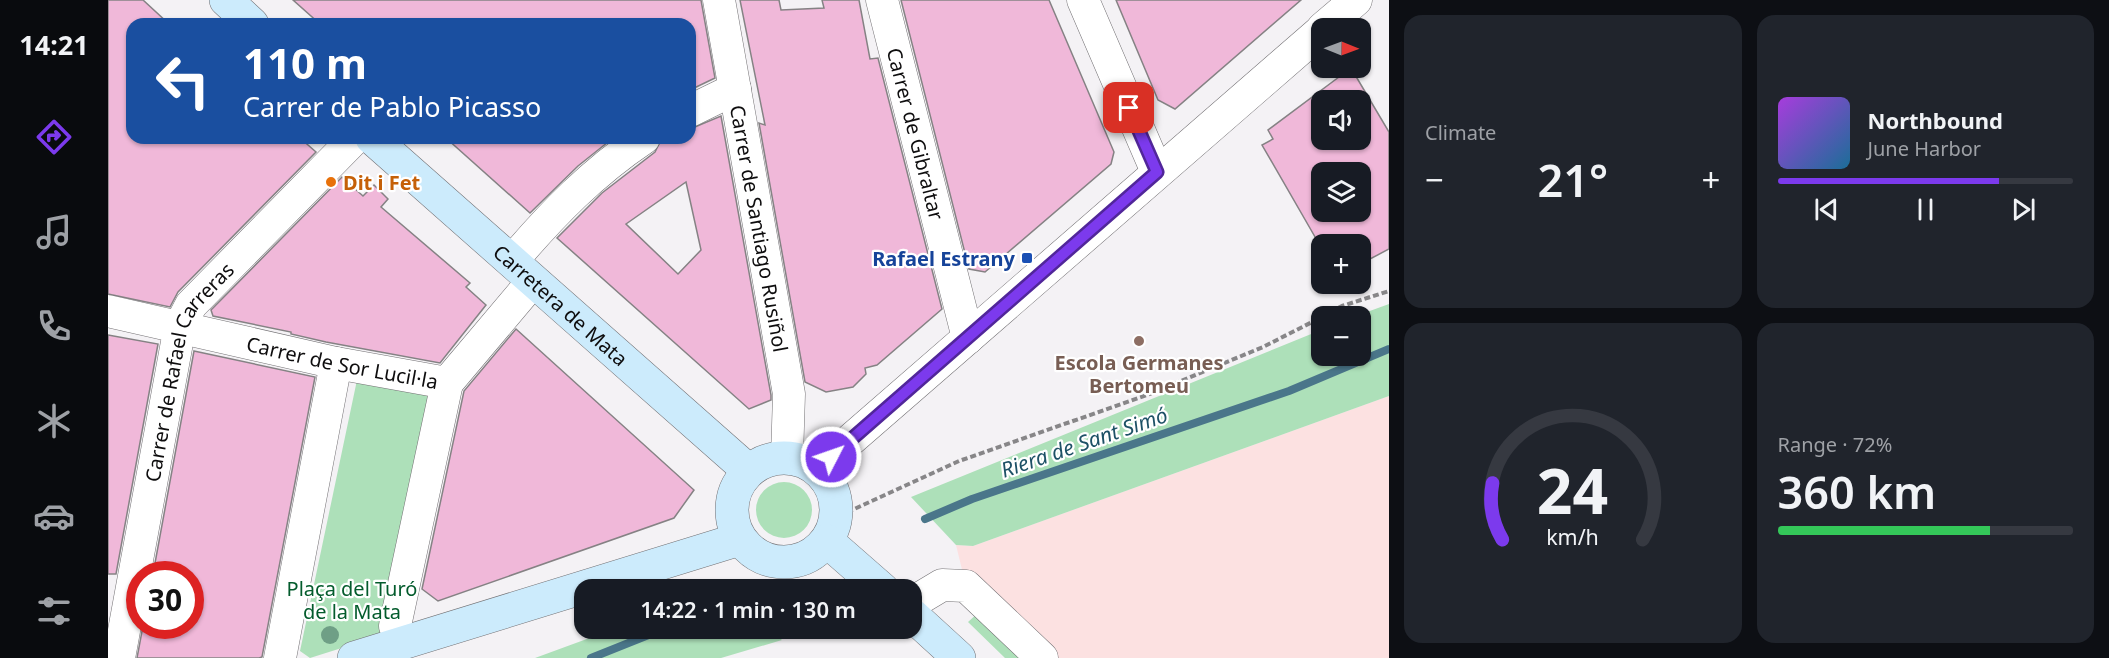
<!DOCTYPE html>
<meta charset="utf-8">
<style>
:root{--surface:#171b24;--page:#20242c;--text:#f1f3f6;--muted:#9ea1a6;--line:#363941;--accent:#7c3aed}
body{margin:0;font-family:"Noto Sans",sans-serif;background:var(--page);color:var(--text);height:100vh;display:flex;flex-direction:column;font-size:22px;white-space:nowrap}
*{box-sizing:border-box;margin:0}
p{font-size:20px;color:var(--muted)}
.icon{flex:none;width:33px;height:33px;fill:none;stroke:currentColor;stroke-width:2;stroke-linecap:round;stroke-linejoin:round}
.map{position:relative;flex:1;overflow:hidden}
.sheet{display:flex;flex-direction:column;gap:15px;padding:15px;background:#0d0f14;width:720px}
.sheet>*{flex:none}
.banner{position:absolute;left:18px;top:18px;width:570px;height:126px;border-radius:18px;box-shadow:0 2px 4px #0004;background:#1a4fa0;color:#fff;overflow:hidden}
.needle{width:39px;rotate:91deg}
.fabs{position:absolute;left:1203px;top:18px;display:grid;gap:12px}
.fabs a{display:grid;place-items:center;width:60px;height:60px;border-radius:12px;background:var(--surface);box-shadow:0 2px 4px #0004;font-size:30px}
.speed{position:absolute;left:18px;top:561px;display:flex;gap:12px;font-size:30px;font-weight:700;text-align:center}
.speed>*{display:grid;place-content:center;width:78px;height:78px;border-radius:50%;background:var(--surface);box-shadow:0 2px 4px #0004;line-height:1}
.speed .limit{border:9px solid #d22;background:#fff;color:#111}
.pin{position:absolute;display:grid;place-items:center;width:51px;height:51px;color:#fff;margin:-26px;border-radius:12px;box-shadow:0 3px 9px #0006}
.me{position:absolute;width:66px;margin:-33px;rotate:49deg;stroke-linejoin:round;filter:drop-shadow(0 0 4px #0008)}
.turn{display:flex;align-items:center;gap:21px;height:126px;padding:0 18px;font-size:27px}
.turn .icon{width:78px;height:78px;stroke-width:2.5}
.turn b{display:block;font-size:42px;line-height:51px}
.big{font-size:45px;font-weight:600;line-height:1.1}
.sheet .card{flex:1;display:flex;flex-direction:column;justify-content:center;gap:9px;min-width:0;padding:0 21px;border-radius:18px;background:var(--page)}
.sheet .dial{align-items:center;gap:0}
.dial svg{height:156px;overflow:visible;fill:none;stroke:var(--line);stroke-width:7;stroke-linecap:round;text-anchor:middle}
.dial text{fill:var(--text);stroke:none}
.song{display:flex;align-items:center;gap:18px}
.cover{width:72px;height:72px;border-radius:9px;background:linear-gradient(135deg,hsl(280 70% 55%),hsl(200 70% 35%))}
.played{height:6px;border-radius:3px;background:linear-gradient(90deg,var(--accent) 75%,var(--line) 75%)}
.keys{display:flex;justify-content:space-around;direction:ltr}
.heat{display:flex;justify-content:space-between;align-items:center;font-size:33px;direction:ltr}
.charge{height:9px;border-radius:4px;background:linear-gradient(90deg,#34c759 72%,var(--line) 0)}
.sheet .tiles{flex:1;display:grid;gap:15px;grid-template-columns:repeat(2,1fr)}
.trip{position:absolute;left:466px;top:579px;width:348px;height:60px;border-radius:18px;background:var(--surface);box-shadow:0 2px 4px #0004;font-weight:600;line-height:60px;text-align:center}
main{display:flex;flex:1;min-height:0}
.tabs{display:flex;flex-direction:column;width:108px;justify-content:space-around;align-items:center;background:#090b0e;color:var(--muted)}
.tabs .icon{width:42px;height:42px}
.tabs .current{color:var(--accent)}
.tabs b{font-size:27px;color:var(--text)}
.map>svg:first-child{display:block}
.industrial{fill:#fce1e1}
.green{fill:#ade0b9}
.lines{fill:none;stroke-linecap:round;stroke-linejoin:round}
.stream{stroke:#4a768a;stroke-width:8}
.building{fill:#f0b8d9;stroke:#858284;stroke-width:1.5;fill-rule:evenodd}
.street-casing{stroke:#727073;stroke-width:33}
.secondary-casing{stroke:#727073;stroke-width:34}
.path{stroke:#878688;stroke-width:4;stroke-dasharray:6 3;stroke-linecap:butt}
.street{stroke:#fff;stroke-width:32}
.secondary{stroke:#ccebfc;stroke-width:33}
.tree{fill:#6f9f86}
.route-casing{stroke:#51269a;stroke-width:15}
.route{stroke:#7c3aed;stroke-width:10}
.food-dot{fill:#e8710a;stroke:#fff;stroke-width:2}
.transit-dot{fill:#1a4fb4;stroke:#fff;stroke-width:2}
.education-dot{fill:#8d6e63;stroke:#fff;stroke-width:2}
.labels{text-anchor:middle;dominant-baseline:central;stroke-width:4.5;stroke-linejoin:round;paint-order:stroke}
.street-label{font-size:20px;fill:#0e0d0e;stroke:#fff}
.food-label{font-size:20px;font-weight:bold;fill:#c56008;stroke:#fff;text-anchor:start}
.transit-label{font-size:20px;font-weight:bold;fill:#164399;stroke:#fff;text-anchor:end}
.education-label{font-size:20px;font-weight:bold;fill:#785e54;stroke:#fff}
.park-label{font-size:20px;fill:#035b2c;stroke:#fff}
.water-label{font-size:21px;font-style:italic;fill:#1d5166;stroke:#fff}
</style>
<main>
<nav class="tabs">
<b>14:21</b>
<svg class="icon current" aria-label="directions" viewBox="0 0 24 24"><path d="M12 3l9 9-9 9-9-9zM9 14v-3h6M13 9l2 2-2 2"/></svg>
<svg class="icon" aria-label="music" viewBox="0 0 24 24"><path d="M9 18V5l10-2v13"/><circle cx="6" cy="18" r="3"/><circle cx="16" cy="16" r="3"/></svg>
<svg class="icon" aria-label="phone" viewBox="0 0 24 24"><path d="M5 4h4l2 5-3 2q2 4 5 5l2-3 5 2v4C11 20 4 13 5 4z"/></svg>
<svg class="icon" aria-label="climate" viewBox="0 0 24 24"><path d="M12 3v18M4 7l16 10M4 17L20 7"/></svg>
<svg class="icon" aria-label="car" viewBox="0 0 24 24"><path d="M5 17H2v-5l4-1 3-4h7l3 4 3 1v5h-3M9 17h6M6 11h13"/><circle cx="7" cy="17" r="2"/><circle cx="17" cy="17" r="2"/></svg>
<svg class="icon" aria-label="filters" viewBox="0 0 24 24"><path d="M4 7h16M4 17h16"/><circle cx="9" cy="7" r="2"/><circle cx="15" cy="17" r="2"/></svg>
</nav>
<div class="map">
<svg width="1281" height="658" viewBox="0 0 1281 658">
<rect width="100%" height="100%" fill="#f4f2f5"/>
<!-- industrial -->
<path class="industrial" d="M1281,396v262h-347l-76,-72 -10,-41 17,1z"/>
<!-- green -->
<path class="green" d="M1281,304v92l-416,150 -17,-1 -45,-48 410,-167 1,26h38v-40h-4z
M249,380l77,17 -48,237 -76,24 -10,-7z
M648 510a28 28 0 1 1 56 0a28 28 0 1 1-56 0Z
M871,612l52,46h-26l-37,-36z
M506,629h155l13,11 -61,18h-186z"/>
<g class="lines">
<!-- stream -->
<path class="stream" d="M817,519l47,-20 317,-108 100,-42
M483,658l75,-30"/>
</g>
<!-- building -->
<path class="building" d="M0,0h35l26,24h-37v114h168l16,14 -138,140 -8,15 -62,-13z
M185,0h408l14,78 -25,12v-66h-370z
M632,0h39l2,10 43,-2 -2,-8h37l11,59 8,-1 64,251 -65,56 -12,3 1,6 -13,13 -27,5 -21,-10 -46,-259 6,2z
M793,0h148l65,152 -3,12 -126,108 -16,-3z
M1008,0h185l-126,109 -17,-9z
M1243,68l38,64v117l-19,10 -9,-15h-39v5l-60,-104 11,-6 -5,-9zM1214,100h38v40h-38zM1214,172h38v40h-38z
M613,116l50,279v5l-22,9 -192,-171 45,-45 53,-41 7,-14h28v-9zM578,182l15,68 -23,24 -52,-50z
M338,138h167l-35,28 -48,47z
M234,177l21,19 11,-11 14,14 -7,8 89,76 -4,4 20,18 -46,58 -114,-21 -35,-8v-2l-78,-16 -2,-6z
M408,329l178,161 -20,28 -236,83 -16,-12 42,-198z
M0,335l50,9 -42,230h-8z
M86,351l121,26 -53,280 -3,1h-122l6,-32h47v-52h-37z"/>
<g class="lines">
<!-- street casing -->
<g class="street-casing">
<g id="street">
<path id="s1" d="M611,0l70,394 -2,64"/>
<path id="s2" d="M774,0l86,338"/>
<path d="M975,0l74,172"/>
<path d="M1215,28l33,-28"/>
<path d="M582,111l45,-22"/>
<path d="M404,261c41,-48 80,-88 132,-123"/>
<path id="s3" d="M0,311l228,52 111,20 86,-102"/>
<path d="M709,469l505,-439"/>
<path d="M804,603l30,-18 24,1 76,72"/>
<path d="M293,644l-6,-18 52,-243"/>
<path id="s4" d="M11,658l61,-332 11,-21 164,-167"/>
<path d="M172,658l56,-295"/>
</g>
</g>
<!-- secondary casing -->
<g class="secondary-casing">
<g id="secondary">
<path d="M118,0l26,24"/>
<path id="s5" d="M264,138l377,333"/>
<circle cx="676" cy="510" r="52"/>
<path d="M719,541l56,49"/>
<path d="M804,615l47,43"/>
<path d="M246,658l386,-119"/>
</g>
</g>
<!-- path -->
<path class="path" d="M1215,316l19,-10 47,-15
M731,516l120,-55 188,-66 116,-48 59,-30"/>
<!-- street -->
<use href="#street" class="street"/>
<!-- secondary -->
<use href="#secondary" class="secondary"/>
</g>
<!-- trees -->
<circle class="tree" cx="222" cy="635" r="9"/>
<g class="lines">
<!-- route casing -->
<g class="route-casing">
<path id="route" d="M723,457l326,-285 -28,-64"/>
</g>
<!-- route -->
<use href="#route" class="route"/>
</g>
<!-- markers -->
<circle class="food-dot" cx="223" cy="182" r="6"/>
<rect class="transit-dot" x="913" y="252" width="12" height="12" rx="3"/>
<circle class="education-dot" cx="1031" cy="341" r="6"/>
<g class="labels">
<!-- street labels -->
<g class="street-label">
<text stroke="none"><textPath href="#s2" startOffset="138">Carrer de Gibraltar</textPath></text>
<text stroke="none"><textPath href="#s1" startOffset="232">Carrer de Santiago Rusiñol</textPath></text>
<text stroke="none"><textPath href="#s5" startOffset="252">Carretera de Mata</textPath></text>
<text stroke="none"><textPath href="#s3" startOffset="240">Carrer de Sor Lucil·la</textPath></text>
<text stroke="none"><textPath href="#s4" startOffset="298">Carrer de Rafael Carreras</textPath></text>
</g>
<!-- food labels -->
<g class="food-label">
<text x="235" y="182">Dit i Fet</text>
</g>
<!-- transit labels -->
<g class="transit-label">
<text x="907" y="258">Rafael Estrany</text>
</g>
<!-- education labels -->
<g class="education-label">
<text x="1031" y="362">Escola Germanes<tspan x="1031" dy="23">Bertomeu</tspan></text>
</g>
<!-- park labels -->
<g class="park-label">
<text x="244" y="588">Plaça del Turó<tspan x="244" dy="23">de la Mata</tspan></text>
</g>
<!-- water labels -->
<g class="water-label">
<text transform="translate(976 442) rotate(-19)">Riera de Sant Simó</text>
</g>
</g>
</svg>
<div class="fabs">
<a><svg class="needle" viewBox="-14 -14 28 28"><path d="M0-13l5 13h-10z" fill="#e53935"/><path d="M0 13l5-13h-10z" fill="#9ea1a6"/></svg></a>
<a><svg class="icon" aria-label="sound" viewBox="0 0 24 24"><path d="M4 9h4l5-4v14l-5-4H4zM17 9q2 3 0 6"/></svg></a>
<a><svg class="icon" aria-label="layers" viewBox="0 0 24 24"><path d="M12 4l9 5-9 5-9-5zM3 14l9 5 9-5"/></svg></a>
<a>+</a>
<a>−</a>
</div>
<div class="speed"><div class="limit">30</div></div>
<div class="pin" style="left:1021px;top:108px;background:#d93025"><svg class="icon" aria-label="arrive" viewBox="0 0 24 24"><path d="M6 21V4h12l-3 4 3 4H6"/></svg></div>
<svg class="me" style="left:723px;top:457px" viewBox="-20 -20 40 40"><circle r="17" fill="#7c3aed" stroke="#fff" stroke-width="3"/><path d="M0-11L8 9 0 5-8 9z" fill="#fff"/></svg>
<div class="trip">14:22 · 1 min · 130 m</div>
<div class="banner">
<div class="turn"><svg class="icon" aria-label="left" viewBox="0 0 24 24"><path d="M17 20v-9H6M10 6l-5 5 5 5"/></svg><div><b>110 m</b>Carrer de Pablo Picasso</div></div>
</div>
</div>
<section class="sheet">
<div class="tiles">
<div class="card"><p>Climate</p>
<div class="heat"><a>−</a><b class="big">21°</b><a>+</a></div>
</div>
<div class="card">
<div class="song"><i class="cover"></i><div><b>Northbound</b><p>June Harbor</p></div></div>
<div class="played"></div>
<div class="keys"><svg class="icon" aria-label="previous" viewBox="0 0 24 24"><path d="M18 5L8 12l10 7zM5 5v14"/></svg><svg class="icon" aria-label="pause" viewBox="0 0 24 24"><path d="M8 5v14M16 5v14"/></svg><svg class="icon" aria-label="next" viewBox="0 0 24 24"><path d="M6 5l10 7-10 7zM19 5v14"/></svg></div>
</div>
<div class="card dial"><svg viewBox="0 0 100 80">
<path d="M14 69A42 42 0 1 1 86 69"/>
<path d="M14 69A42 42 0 0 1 9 40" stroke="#7c3aed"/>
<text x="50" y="56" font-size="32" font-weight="700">24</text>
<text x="50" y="72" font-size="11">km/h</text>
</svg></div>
<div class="card"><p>Range · 72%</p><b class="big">360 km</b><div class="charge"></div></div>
</div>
</section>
</main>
